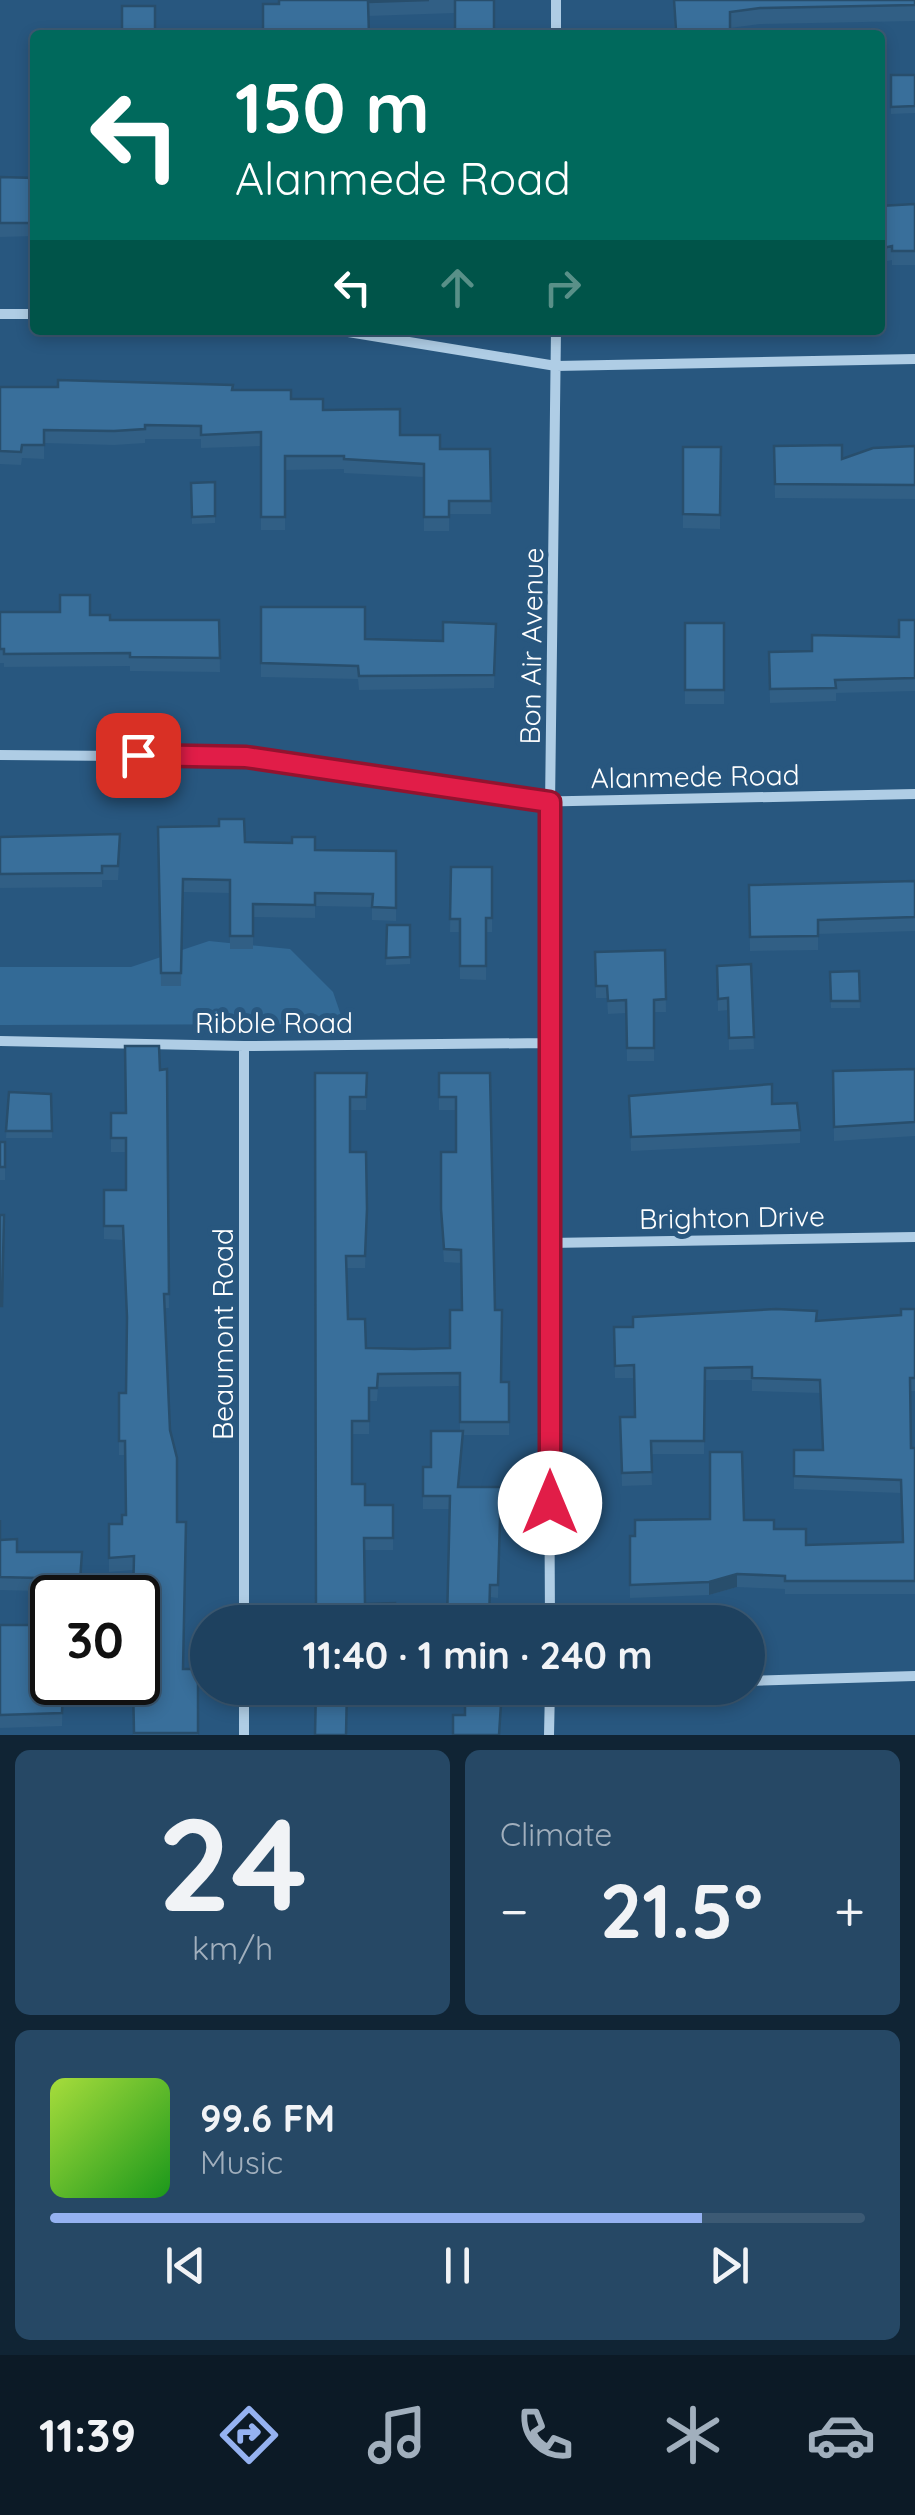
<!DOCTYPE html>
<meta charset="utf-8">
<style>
:root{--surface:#1e415f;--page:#264865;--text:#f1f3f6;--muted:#a1afbd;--line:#3c5a74;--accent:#95b2f1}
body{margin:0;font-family:Quicksand,sans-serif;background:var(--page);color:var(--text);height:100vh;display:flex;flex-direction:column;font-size:38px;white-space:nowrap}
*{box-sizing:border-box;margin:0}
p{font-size:32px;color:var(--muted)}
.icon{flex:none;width:55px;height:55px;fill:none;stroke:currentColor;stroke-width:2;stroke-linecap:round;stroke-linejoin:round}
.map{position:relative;height:1735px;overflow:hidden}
.panel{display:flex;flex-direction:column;gap:15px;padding:15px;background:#102434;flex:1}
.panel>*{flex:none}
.banner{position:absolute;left:30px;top:30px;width:855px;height:305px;border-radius:10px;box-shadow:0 5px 15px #0003,0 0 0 2px var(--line);background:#00695c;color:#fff;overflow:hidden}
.speed{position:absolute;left:30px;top:1575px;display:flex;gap:20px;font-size:50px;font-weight:700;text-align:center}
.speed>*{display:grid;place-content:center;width:130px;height:130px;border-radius:50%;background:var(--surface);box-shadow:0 5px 15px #0003,0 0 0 2px var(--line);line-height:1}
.speed .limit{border:5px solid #111;border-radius:15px;background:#fff;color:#111}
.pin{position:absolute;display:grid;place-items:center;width:85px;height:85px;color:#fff;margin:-42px;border-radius:20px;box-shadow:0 5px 15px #0006}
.me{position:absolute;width:110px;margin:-55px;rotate:0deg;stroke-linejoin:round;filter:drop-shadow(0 0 8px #0008)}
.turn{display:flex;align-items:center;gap:35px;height:210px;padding:0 40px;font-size:45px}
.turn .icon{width:130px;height:130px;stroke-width:2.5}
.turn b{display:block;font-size:70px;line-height:85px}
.lanes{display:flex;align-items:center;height:95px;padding:0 40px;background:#0003;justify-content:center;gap:50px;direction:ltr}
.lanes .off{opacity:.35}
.big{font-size:75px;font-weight:700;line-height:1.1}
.panel .widget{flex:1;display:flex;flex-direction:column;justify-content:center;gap:15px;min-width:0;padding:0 35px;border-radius:15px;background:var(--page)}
.panel .dial{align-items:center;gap:0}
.dial b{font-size:130px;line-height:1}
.song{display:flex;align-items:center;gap:30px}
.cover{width:120px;height:120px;border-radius:15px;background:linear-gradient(135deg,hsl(80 70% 55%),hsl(120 70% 35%))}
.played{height:10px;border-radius:5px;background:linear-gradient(90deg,var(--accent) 80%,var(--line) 80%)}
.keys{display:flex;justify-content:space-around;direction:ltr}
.heat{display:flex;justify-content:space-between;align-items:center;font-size:55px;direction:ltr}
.panel .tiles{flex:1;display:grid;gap:15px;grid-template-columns:1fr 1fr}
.widget:last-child{grid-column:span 2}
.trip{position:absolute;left:190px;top:1605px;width:575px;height:100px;border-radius:50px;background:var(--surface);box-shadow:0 5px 15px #0003,0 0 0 2px var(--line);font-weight:700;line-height:100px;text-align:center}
.menu{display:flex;height:160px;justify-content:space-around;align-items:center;background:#0c1a26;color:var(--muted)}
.menu .icon{width:70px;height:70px}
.menu .selected{color:var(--accent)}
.menu b{font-size:45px;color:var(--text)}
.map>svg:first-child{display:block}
.green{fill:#336a96}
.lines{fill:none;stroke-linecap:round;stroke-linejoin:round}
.street{stroke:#afcde5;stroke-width:10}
.wall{fill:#315f85}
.shaded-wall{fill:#284e6c}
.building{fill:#396f9b;stroke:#284e6c;stroke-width:2.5}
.route-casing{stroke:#92132f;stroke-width:25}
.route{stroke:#e11d48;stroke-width:18}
.labels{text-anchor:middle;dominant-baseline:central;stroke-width:10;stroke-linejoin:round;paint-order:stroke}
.street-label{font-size:28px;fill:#fff;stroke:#28577f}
</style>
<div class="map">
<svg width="915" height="1735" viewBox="0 0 915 1735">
<rect width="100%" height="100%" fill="#28577f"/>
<!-- green -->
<path class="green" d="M209,941l81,8 43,43 11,32 -344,1v-58h131z"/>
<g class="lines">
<!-- street -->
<path class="street" d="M556,0v35
M0,314h35
M336,330l220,36 359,-7
M0,755l246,2 279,45 390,-8
M0,1041l244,5 303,-3
M244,1046v576
M549,1243l366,-6
M550,1622l-3,-579 9,-713
M748,1681l167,-5
M244,1688v47
M549,1735l1,-47"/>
</g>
<!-- wall -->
<path class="wall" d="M279,0h215v35h-39v-22l-87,3 -89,-12z
M673,0h242v21l-155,3 -30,4v7h-55z
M891,75h24v38l-24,1z
M0,177l35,1v58l-35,1z
M915,204v61h-23v-5l-9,2v-6h-3v-50z
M0,387l232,3 59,9 149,50h50l1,65h-42v17h-25v-54l-80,-4v-4l-59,1v60h-24v-84l-60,2v-9h-56v4l-31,2 -70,-2v16l-22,-1 -1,7 -21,-1z
M774,446l68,13 73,-13v53l-140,-1z
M683,447h38l-1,82 -37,-1z
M215,482v41l-23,1 -1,-41z
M261,607l104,32 78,2 53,-17 -2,64 -135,2 -1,-11 -97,-2z
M0,612l110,8h109l1,52 -90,-1v-5l-126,1v-4h-4z
M915,620v71l-79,2v8l-66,2 -1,-51 43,-1 87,-14z
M685,623h39v81h-39z
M158,827l87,15 70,8 81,1v70l-24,-1v-13l-57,-1v12l-62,-1v32h-23v-56l-47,-1 -2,94h-20z
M0,837l120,11 -2,32h-16v7l-102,1z
M451,867h41v65h-6v48l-26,-1v-47h-10z
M915,881v50l-97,3v16l-68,1 -1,-66z
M387,925h23v39l-24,1z
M665,950l1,62h-12v49h-27l-1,-48 -18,1 -1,-16h-11l-1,-46z
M751,964l3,85 -25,1 -1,-40 -10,1 -1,-45z
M859,971l1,37h-29l-1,-36z
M167,1069l2,239h-4l5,122 7,92 6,147h15v66h-65v-53l19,-13 -4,-35 -10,-1v-35l-5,-28 -24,2v-48h13l4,-9 -1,-60h-6v-14l7,-48 1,-63 -4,-90 -19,-1v-49h22v-38h-15v-39h15l34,-43z
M915,1069v67l-81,5 -1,-70z
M315,1073h52l-1,37h-16v42l17,69 -2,47h-19l2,51 18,29h84l12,-38 -1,-47 -17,-1 -3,-40v-70h15v-42h-17v-37h51l5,237 6,72h8v53h-46l-4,52h42l-3,111 -8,-1 -40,-88h-27v-42h8l29,-36v-45l-82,1 -1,14h-8v33h-17v50l13,21h28v45h-29l-48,72z
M9,1092l42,2 1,44h-46z
M629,1096l143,8 28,26v13l-169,8z
M0,1142h5v38h-5z
M915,1309v82h-5l1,57h4v146h-130v-5l-48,-2 -28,8 -79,3v-62l114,-16 30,9 32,16 96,-3 -1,-49 -107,-4v-39h28l-2,-57 -68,-2v-11h-47l-1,74h-53l1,31 -30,1 -2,-69h15l-1,-39h-19l-1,-51 202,-6 85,-6z
M0,1520v20l17,12h65l-2,43 -28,3 11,84 -1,44 -62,2v-103h38v-34l-38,-1z
M316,1688h36v11h-5z"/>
<!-- shaded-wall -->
<path class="shaded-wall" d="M737,1574v13l-28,8v-13z"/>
<!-- building -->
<path class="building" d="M279,0h150l-61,2 1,33h-106v-31h16z
M455,0h39v31h-39z
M674,0h241v5l-155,3 -30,4v23h-46v-5h-8z
M122,6h33v29h-33z
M891,75h24v31l-24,1z
M0,177l35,1v45h-35z
M915,204v47h-23v-5l-9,2v-6h-3v-36z
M58,380l175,5 -1,5h59v9h32v11l77,-1v26h40v14h50l1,52h-42v16h-25v-53l-80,-5v-3h-59v61h-24v-85l-60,3v-9l-56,-1v4l-31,2 -70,-1v15h-22l-1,7 -21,-1v-64h58z
M842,445v14l31,-11 42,-2v39l-140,-1 -1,-38z
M683,447h38l-1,68 -37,-1z
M215,482v34l-23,1 -1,-34z
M60,595h30v20h20v5h109l1,38 -90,-1v-4l-126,1v-5h-4v-37h60z
M261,607h104v32l78,2v-19l53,2 -2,51 -135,1 -1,-10 -97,-3z
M899,620h16v58l-80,2 1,8 -66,1 -1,-37 43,-1v-16l87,2z
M685,623h39v67h-39z
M219,819h25l1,23 47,1v-6h23v13l81,1v57l-24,-1 1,-13 -58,-1v12l-62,-1v32h-23v-56l-47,-1 -2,94h-20l-3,-146 61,-1z
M120,834l-2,32h-16v7l-102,1v-37z
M451,867h41v51h-6v48h-26v-47h-10z
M915,881v36l-97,3v16l-68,1 -1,-52z
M387,925h23v32l-24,1z
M665,950l1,49 -12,1v48h-27l-1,-48 -18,1 -1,-15h-11l-1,-34z
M751,964l3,73 -25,1 -1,-40 -10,1 -1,-33z
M859,971l1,30h-29l-1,-29z
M125,1046h34l1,24 7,-1 2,225h-5l6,136 7,28v64h9l-3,147h15v64h-64l-1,-51h5v-13h16l-6,-49 -10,-1v-21h-5l1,-42 -25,2v-34h13v-9h4l-1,-74h-6v-48h7l1,-76 -4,-91h-19v-36h22v-52h-15v-25h15z
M915,1069v53l-81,5 -1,-56z
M315,1073h52l-1,24h-16v55h16l1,57 -2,47h-19l2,63h17l1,29 48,1 36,-1v-38h12l-1,-60 -17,-1 -3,-40v-57h15v-55h-17v-24h51l5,237h7l-1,72h8v40h-49v-49l-82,1 -1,14h-8v33h-17v63h13v21h28v33h-29l1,66 30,-1v19h-79z
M772,1084v20l25,-1 3,27 -169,7 -2,-41z
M9,1092l42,2 1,37h-46z
M0,1142h5v25h-5z
M0,1215h4l-2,91h-2z
M776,1309l41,2 -1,10 85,-6v-6h14v69h-5l1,70h4v133h-130v-5l-48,-2 -28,8 -79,3v-49h5v-16l75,-1v-67h32l2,68h30v9h32v16l97,-3 -2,-62 -107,-4v-26h29l-3,-70 -68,-2v-11l-47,1 -1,73h-53l1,31 -30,1 -2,-56h15l-1,-52 -19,1 -1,-39h19v-10z
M431,1431h32l-5,56h43l-3,98h-8l-1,37h-42l3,-126h-27v-29h8z
M0,1520v20l17,-1v13h65l-2,30h-8v16h-20v84h11l-1,31 -62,2v-90h39l-1,-47 -38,-1z
M316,1688h31l-1,47h-31z
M465,1688h37l-3,47h-46v-20h12z"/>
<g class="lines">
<!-- route casing -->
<g class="route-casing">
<path id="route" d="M138,755l108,2 304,45v701"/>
</g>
<!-- route -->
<use href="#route" class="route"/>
</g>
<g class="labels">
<!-- street labels -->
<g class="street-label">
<text transform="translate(531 646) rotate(-89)">Bon Air Avenue</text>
<text transform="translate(695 776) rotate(-1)">Alanmede Road</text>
<text x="274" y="1022">Ribble Road</text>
<text transform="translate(732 1217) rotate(-1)">Brighton Drive</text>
<text transform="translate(222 1334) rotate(-90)">Beaumont Road</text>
</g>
</g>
</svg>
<div class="speed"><div class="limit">30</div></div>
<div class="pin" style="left:138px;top:755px;background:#d93025"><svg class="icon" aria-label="arrive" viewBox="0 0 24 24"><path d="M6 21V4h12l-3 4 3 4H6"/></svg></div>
<svg class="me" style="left:550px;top:1503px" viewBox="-20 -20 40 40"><circle r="19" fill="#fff"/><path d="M0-13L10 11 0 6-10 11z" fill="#e11d48"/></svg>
<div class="trip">11:40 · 1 min · 240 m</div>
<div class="banner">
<div class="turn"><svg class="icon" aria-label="left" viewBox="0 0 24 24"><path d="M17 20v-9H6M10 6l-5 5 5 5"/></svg><div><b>150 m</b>Alanmede Road</div></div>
<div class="lanes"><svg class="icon" aria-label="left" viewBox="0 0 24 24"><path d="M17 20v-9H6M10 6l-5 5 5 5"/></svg><svg class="icon off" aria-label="ahead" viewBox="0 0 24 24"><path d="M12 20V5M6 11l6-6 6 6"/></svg><svg class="icon off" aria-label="right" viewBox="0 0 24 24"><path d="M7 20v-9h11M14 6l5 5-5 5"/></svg></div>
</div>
</div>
<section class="panel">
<div class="tiles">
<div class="widget dial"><b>24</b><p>km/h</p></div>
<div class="widget"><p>Climate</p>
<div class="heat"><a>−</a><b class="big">21.5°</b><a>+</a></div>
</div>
<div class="widget">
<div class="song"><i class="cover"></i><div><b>99.6 FM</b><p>Music</p></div></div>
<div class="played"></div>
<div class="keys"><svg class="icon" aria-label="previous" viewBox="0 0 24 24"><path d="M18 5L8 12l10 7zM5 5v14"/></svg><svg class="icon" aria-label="pause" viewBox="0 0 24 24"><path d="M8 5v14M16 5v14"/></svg><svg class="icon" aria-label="next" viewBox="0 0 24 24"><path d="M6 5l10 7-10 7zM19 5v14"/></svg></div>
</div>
</div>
</section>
<nav class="menu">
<b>11:39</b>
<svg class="icon selected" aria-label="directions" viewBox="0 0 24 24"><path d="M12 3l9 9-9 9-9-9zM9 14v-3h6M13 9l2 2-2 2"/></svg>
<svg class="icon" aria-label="music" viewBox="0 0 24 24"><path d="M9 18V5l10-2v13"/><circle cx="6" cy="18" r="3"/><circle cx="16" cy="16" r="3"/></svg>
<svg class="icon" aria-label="phone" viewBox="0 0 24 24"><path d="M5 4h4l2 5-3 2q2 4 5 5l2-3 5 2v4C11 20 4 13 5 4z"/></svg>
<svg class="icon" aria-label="climate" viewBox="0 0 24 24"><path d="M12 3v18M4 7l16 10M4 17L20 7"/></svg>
<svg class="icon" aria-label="car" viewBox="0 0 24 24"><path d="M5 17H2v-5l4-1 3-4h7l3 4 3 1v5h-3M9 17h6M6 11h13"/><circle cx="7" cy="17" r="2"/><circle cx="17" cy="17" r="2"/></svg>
</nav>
